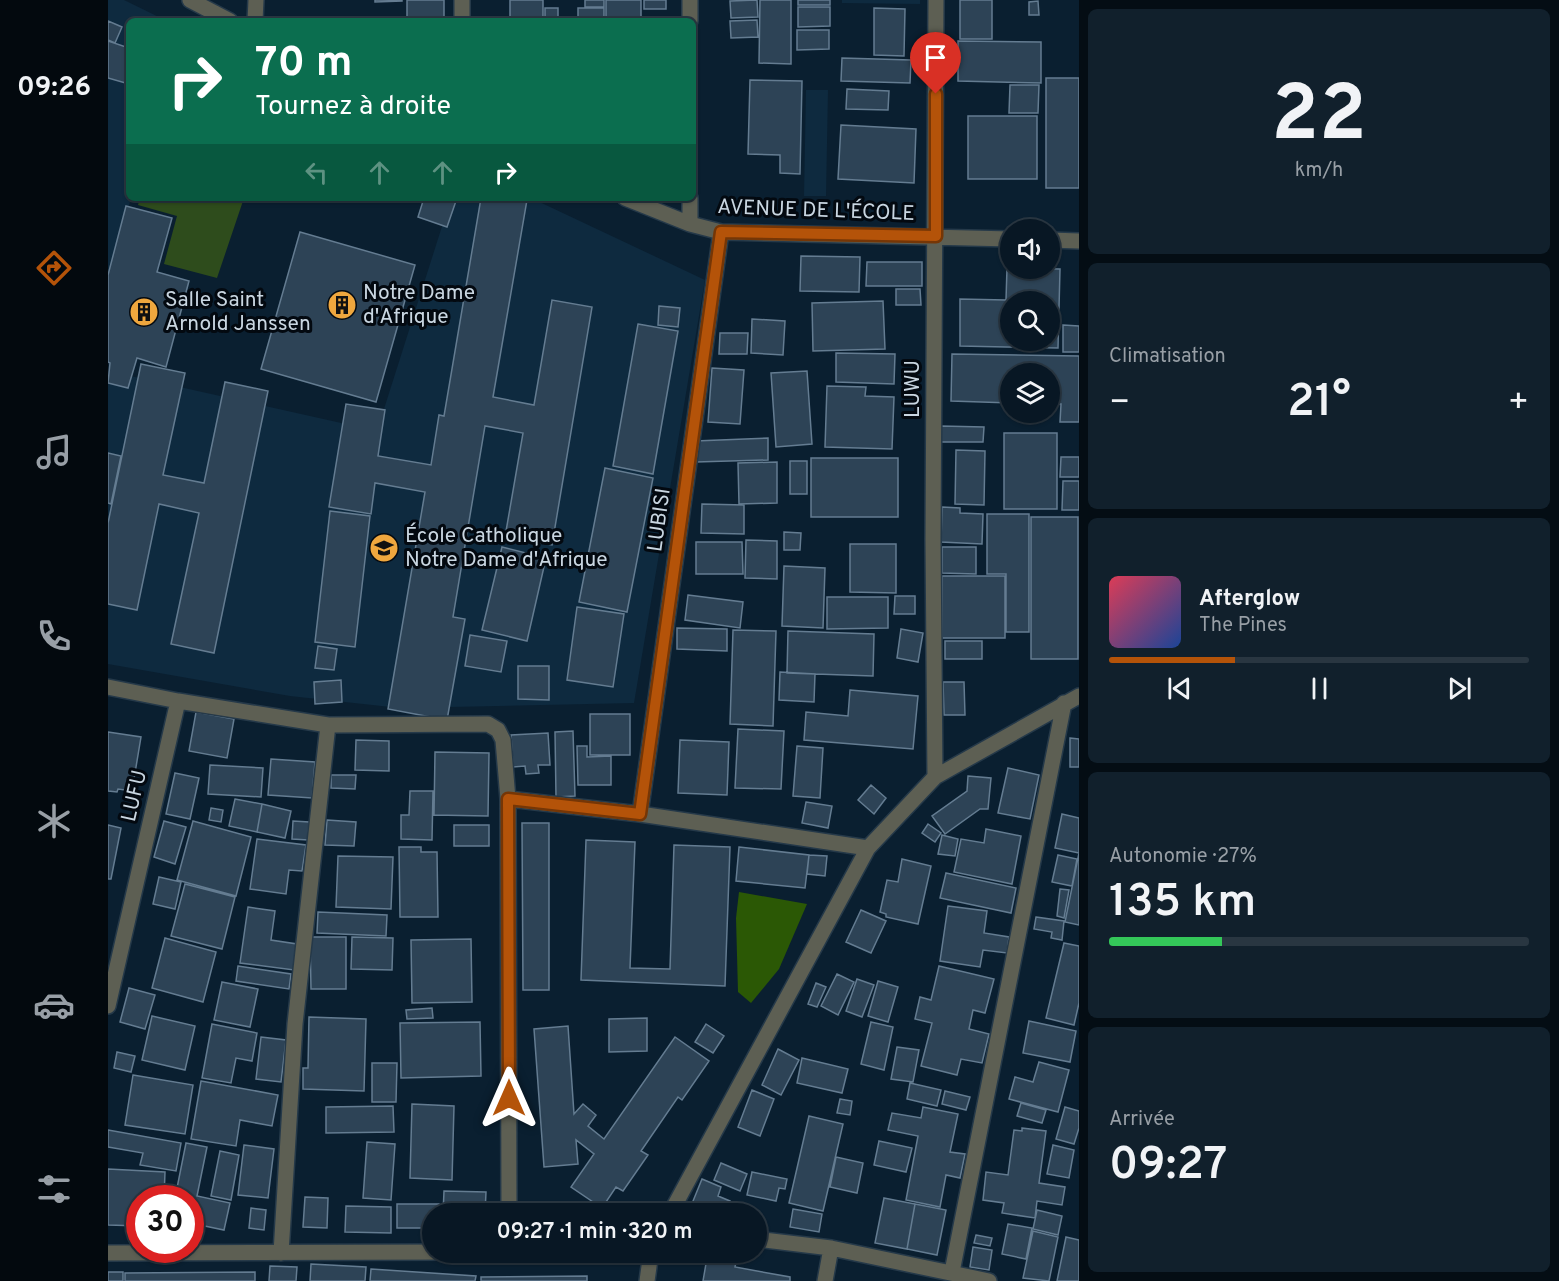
<!DOCTYPE html>
<html lang="fr">
<meta charset="utf-8">
<style>
:root{--surface:#081724;--page:#11202c;--text:#f1f3f6;--muted:#989fa6;--line:#293641;--accent:#b45309}
body{margin:0;font-family:Overpass,sans-serif;background:var(--page);color:var(--text);height:100vh;display:flex;flex-direction:column;font-size:22px;white-space:nowrap}
*{box-sizing:border-box;margin:0}
p{font-size:20px;color:var(--muted)}
.icon{flex:none;width:33px;height:33px;fill:none;stroke:currentColor;stroke-width:2;stroke-linecap:round;stroke-linejoin:round}
.map{position:relative;flex:1;overflow:hidden}
.details{display:flex;flex-direction:column;gap:9px;padding:9px;background:#040d14;width:480px}
.details>*{flex:none}
.banner{position:absolute;left:18px;top:18px;width:570px;height:183px;border-radius:9px;box-shadow:0 2px 4px #0004,0 0 0 2px var(--line);background:#0b6e4f;color:#fff;overflow:hidden}
.fabs{position:absolute;left:892px;top:219px;display:grid;gap:12px}
.fabs a{display:grid;place-items:center;width:60px;height:60px;border-radius:50%;background:var(--surface);box-shadow:0 2px 4px #0004,0 0 0 2px var(--line);font-size:30px}
.speed{position:absolute;left:18px;top:1185px;display:flex;gap:12px;font-size:30px;font-weight:700;text-align:center}
.speed>*{display:grid;place-content:center;width:78px;height:78px;border-radius:50%;background:var(--surface);box-shadow:0 2px 4px #0004,0 0 0 2px var(--line);line-height:1}
.speed .limit{border:9px solid #d22;background:#fff;color:#111}
.pin{position:absolute;display:grid;place-items:center;width:51px;height:51px;color:#fff;margin:-62px -26px;border-radius:50% 50% 50% 0;rotate:-45deg;box-shadow:0 0 6px #0007}
.pin .icon{rotate:45deg}
.me{position:absolute;width:66px;margin:-33px;rotate:0deg;stroke-linejoin:round;filter:drop-shadow(0 0 4px #0008)}
.turn{display:flex;align-items:center;gap:21px;height:126px;padding:0 30px;font-size:27px}
.turn .icon{width:78px;height:78px;stroke-width:2.5}
.turn b{display:block;font-size:42px;line-height:51px}
.lanes{display:flex;align-items:center;height:57px;padding:0 30px;background:#0003;justify-content:center;gap:30px;direction:ltr}
.lanes .off{opacity:.35}
.big{font-size:45px;font-weight:600;line-height:1.1}
.details .card{flex:1;display:flex;flex-direction:column;justify-content:center;gap:9px;min-width:0;padding:0 21px;border-radius:9px;background:var(--page)}
.details .dial{align-items:center;gap:0}
.dial b{font-size:78px;line-height:1}
.song{display:flex;align-items:center;gap:18px}
.cover{width:72px;height:72px;border-radius:9px;background:linear-gradient(135deg,hsl(350 70% 55%),hsl(220 70% 35%))}
.played{height:6px;border-radius:3px;background:linear-gradient(90deg,var(--accent) 30%,var(--line) 30%)}
.keys{display:flex;justify-content:space-around;direction:ltr}
.heat{display:flex;justify-content:space-between;align-items:center;font-size:33px;direction:ltr}
.charge{height:9px;border-radius:4px;background:linear-gradient(90deg,#34c759 27%,var(--line) 0)}
.trip{position:absolute;left:314px;top:1203px;width:345px;height:60px;border-radius:30px;background:var(--surface);box-shadow:0 2px 4px #0004,0 0 0 2px var(--line);font-weight:600;line-height:60px;text-align:center}
main{display:flex;flex:1;min-height:0}
.tabs{display:flex;flex-direction:column;width:108px;justify-content:space-around;align-items:center;background:#03090e;color:var(--muted)}
.tabs .icon{width:42px;height:42px}
.tabs .selected{color:var(--accent)}
.tabs b{font-size:27px;color:var(--text)}
.map>svg:first-child{display:block}
.built{fill:#0e2a3f}
.green{fill:#2e4c1c}
.forest{fill:#2b5805}
.building{fill:#2d4356;stroke:#647c91;stroke-width:1.5;fill-rule:evenodd}
.lines{fill:none;stroke-linecap:round;stroke-linejoin:round}
.minor-casing{stroke:#253949;stroke-width:18}
.minor{stroke:#5d5f53;stroke-width:15}
.route-casing{stroke:#753606;stroke-width:15}
.route{stroke:#b45309;stroke-width:10}
.labels{text-anchor:middle;dominant-baseline:central;stroke-width:6;stroke-linejoin:round;paint-order:stroke}
.street-label{font-size:21px;fill:#c9d6e1;stroke:#030910}
.poi-label{font-size:21px;fill:#c9d6e1;stroke:#030910;text-anchor:start}
</style>
<main>
<nav class="tabs">
<b>09:26</b>
<svg class="icon selected" aria-label="directions" viewBox="0 0 24 24"><path d="M12 3l9 9-9 9-9-9zM9 14v-3h6M13 9l2 2-2 2"/></svg>
<svg class="icon" aria-label="music" viewBox="0 0 24 24"><path d="M9 18V5l10-2v13"/><circle cx="6" cy="18" r="3"/><circle cx="16" cy="16" r="3"/></svg>
<svg class="icon" aria-label="phone" viewBox="0 0 24 24"><path d="M5 4h4l2 5-3 2q2 4 5 5l2-3 5 2v4C11 20 4 13 5 4z"/></svg>
<svg class="icon" aria-label="climate" viewBox="0 0 24 24"><path d="M12 3v18M4 7l16 10M4 17L20 7"/></svg>
<svg class="icon" aria-label="car" viewBox="0 0 24 24"><path d="M5 17H2v-5l4-1 3-4h7l3 4 3 1v5h-3M9 17h6M6 11h13"/><circle cx="7" cy="17" r="2"/><circle cx="17" cy="17" r="2"/></svg>
<svg class="icon" aria-label="filters" viewBox="0 0 24 24"><path d="M4 7h16M4 17h16"/><circle cx="9" cy="7" r="2"/><circle cx="15" cy="17" r="2"/></svg>
</nav>
<div class="map">
<svg width="971" height="1281" viewBox="0 0 971 1281">
<rect width="100%" height="100%" fill="#0a1f30"/>
<!-- built -->
<path class="built" d="M0,0h16l43,21h-38v177h2l-23,83z
M734,0h78v4l-78,-1z
M698,90h22l-2,106h-22z
M343,198h80l174,82 -71,423 -234,5 -110,-12 -182,-32v-293l269,60z"/>
<!-- green -->
<path class="green" d="M32,198h104l-27,80 -53,-14 13,-48 -39,-11z"/>
<!-- forest -->
<path class="forest" d="M631,892l68,12 -28,65 -28,34 -13,-11 -2,-74z"/>
<!-- building -->
<path class="building" d="M267,0h27v1l-27,1z
M299,0h37v21h-37z
M402,0h33v21h-33z
M477,0h19v7h-19z
M498,0h35v21h-35z
M536,0h22v9h-22z
M649,0l1,17 -27,1 -1,-17z
M652,0h31v64l-32,-1z
M690,0h32v5h-32z
M852,0h32v39h-32z
M930,1l1,14h-10v-13z
M690,7h32v19l-32,1z
M437,8h13v13h-13z
M470,8h26v13h-26z
M766,8l31,1 -1,47 -30,-1z
M649,20l1,17 -27,1 -1,-17z
M0,21l14,6 -7,16 -7,-3z
M689,30h32v19l-32,1z
M0,41l21,7v36l-21,-6z
M850,41l83,1v41l-83,-2z
M734,58l69,2 -1,23 -69,-2z
M938,78h33v110h-33z
M642,80l52,1 -2,93 -20,-1v-18l-32,-1z
M902,85h29l-1,28h-29z
M739,89l42,2 -1,19 -42,-1z
M860,116h69v63h-69z
M733,125l75,4 -2,54 -76,-4z
M316,198h33l-10,29 -29,-10z
M373,198h33l13,2 -34,197 41,8 18,-105 40,7 -40,238 -47,-8 18,-104 -38,-7 -32,191 12,2 -18,101 -59,-11 37,-217 -50,-9 -4,31 -42,-7 17,-103 39,6 -7,46 53,9 8,-50 5,1z
M18,206l46,12 -15,54 32,9 -23,86 -29,-9 -9,30 -20,-5 2,-20 -2,-1v-87z
M192,232l115,33 -39,137 -115,-33z
M693,256l59,1 -1,35 -59,-1z
M759,262h55v24h-56z
M899,268l53,1 -2,79 -98,-2v-47l46,1zM903,302h39v38h-39z
M788,289h24l1,16h-25z
M775,301l2,48 -72,2 -1,-48z
M551,306l21,2 -2,19 -20,-2z
M644,319l33,2 -2,34 -32,-2z
M530,324l40,7 -25,143 -40,-8z
M955,325l16,1v26h-16z
M612,333h28l-1,21h-28z
M728,353l59,1 -1,30 -58,-2z
M844,354l127,2v66h-19l1,-18h-11v-30h-39v29l-60,-2z
M33,364l44,9 -22,102 41,8 21,-101 43,9 -54,262 -43,-9 28,-131 -40,-9 -22,106 -29,-6v-81z
M604,368l32,2 -4,54 -32,-2z
M699,371l5,73 -36,3 -5,-74z
M719,386l39,1 -1,9 29,1 -2,52 -67,-2z
M833,426l43,1 -1,15h-42z
M896,433h53v76h-53z
M660,438v22l-72,2 -1,-21z
M848,450l29,1 -1,54 -29,-1z
M0,453l13,3 -10,48 -3,-1z
M953,457h18v20h-19z
M703,458h87v59h-87z
M682,461h17v33h-17z
M669,462v41l-38,1 -1,-41z
M497,468l48,10 -26,134 -48,-10z
M955,481h16v29h-17z
M594,504l42,1v29l-43,-1z
M834,507l18,1v5l23,1 -1,30 -41,-2z
M222,511l40,5 -15,131 -40,-5z
M879,514h42v118h-23v-58h-19z
M923,517h47v142h-47z
M676,532l17,1 -1,17h-16z
M638,540l31,1v38l-32,-1z
M588,542h46l1,32h-47z
M742,544h46v49l-46,-1z
M394,547l44,11 -19,83 -45,-11z
M834,547h34v27l-34,-1z
M676,566l41,2 -2,60 -41,-2z
M834,576h63v62h-63z
M580,595l55,7 -3,26 -55,-8z
M787,596h20v18h-21z
M719,597h61v31l-61,1z
M469,607l47,7 -11,73 -46,-7z
M569,628l50,1v22l-50,-2z
M793,629l22,4 -5,29 -21,-4z
M625,630l43,1 -3,95 -43,-2z
M680,631l86,3 -1,42 -86,-3z
M362,635l37,6 -6,31 -36,-6z
M837,641h37v18h-37z
M210,646l19,3 -3,21 -19,-2z
M410,666h31v34l-31,-1z
M672,672l35,2 -1,28 -35,-2z
M233,680l1,22 -27,2 -1,-22z
M835,682h21l1,33h-21z
M742,690l68,6 -5,53 -109,-9 2,-28 42,4z
M88,712l38,7 -7,39 -38,-7z
M482,714h40v41h-40z
M630,729l46,2 -3,58 -46,-1z
M465,731l2,65 -19,1 -1,-65z
M0,732l33,5 -9,54 -14,-2 -1,3 -9,-1z
M440,733l2,32h-12l1,8 -13,1 -1,-8 -12,1 -2,-32z
M962,738l9,1v28h-9z
M248,740l33,1v30l-34,-1z
M572,740l49,2 -2,53 -49,-2z
M469,746h10v11l24,-1v29h-33z
M689,746l26,2 -3,50 -27,-2z
M327,752l54,1 -1,63 -54,-1z
M163,759l44,3 -3,36 -44,-3z
M102,765l53,3 -2,29 -53,-3z
M900,768l31,7 -9,44 -32,-6z
M67,773l24,5 -9,41 -24,-5z
M223,775h25l-1,14 -24,-1z
M860,776l23,2 -3,31h-8l-35,25 -13,-18 35,-25z
M763,785l15,13 -12,16 -16,-14z
M302,791h23l-1,49 -31,-1v-24h8z
M127,799l27,5 -5,28 -28,-6z
M698,802l26,4 -4,22 -26,-5z
M154,804l29,7 -6,27 -28,-6z
M103,808l12,2 -2,12 -12,-2z
M954,814l17,4v107l-14,-3 14,-69 -24,-5z
M219,820l29,2 -2,24 -29,-1z
M56,821l22,6 -11,37 -21,-7z
M85,821l58,16 -15,59 -59,-16z
M185,821l16,1 -1,18 -16,-1z
M414,823h27v167h-26z
M820,824l13,9 -6,9 -13,-9z
M0,825l13,3 -10,51h-3z
M346,825h35v21h-35z
M878,829l35,7 -9,48 -58,-12 7,-33 23,4z
M834,835l16,4 -3,17 -17,-2z
M149,839l49,6 -4,26 -13,-1 -3,24 -36,-5z
M478,840l49,2 -5,126 40,1 4,-124 56,2 -5,139 -144,-6z
M291,847h22v5h16l1,65h-38z
M631,847l70,8 -4,33 -69,-7z
M701,855l18,1 -2,20 -18,-2z
M950,855l19,4 -5,27 -20,-4z
M230,856l55,1 -2,52 -55,-2z
M794,859l29,7 -13,58 -32,-7v-3l-6,-2 7,-32 11,2z
M838,873l70,15 -5,25 -71,-15z
M51,877l22,5 -6,27 -22,-5z
M77,884l50,13 -13,52 -51,-13z
M952,889l9,1 -5,28 -7,-2z
M840,906l39,5 -3,22 25,4 -2,16 -24,-3 -3,17 -40,-6z
M140,907l27,4 -4,29 26,4 -3,26 -54,-7z
M753,910l25,11 -15,32 -25,-11z
M210,912l69,3 -1,21 -69,-3z
M928,917l28,4 -2,19 -11,-2 1,-6 -18,-3z
M202,937h36v52h-35z
M244,937l41,1 -1,32 -41,-1z
M57,938l51,14 -13,50 -51,-14z
M363,939l1,63 -60,1 -1,-63z
M956,943l15,3v57l-5,22 -28,-7z
M130,966l53,8 -2,15 -53,-8z
M831,966l55,13 -9,34 -12,-3 -4,19 20,5 -7,29 -21,-4 -4,16 -36,-9 11,-43 -17,-4 5,-22 11,3z
M729,974l17,8 -16,33 -17,-9z
M749,979l17,6 -12,32 -16,-6z
M770,981l20,6 -10,35 -20,-6z
M114,982l36,7 -8,38 -36,-7z
M708,983l10,4 -9,20 -9,-3z
M21,988l26,7 -10,34 -25,-7z
M324,1008l1,10 -26,1 -1,-9z
M44,1016l43,10 -10,44 -43,-10z
M201,1017l57,2 -2,72 -61,-2v-21h5z
M539,1018v33l-38,1v-33z
M921,1021l47,10 -6,31 -47,-9z
M372,1022l1,54 -80,2 -1,-55z
M763,1022l22,5 -9,43 -23,-6z
M104,1024l45,9 -5,28 -16,-3 -5,25 -29,-5z
M598,1024l18,12 -11,17 -18,-11z
M460,1026l6,88 9,-10 13,11 -8,11 16,13 71,-102 34,24 -27,39 -4,-3 -37,54 7,4 -25,36 -7,-4 -14,21 -31,-21 23,-33 -18,-14 2,24 -34,3 -10,-138z
M153,1037l25,3 -5,42 -25,-3z
M789,1047l22,3 -6,32 -22,-3z
M670,1049l21,11 -18,35 -19,-10z
M9,1052l18,4 -4,16 -17,-4z
M694,1058l46,11 -6,24 -45,-10z
M931,1062l30,8 -11,42 -49,-13 6,-22 18,5z
M264,1063h25l-1,39h-24z
M25,1075l60,10 -8,49 -60,-9z
M93,1081l77,14 -6,31 -32,-6 -4,26 -45,-7z
M802,1083l31,7 -4,16 -30,-7z
M644,1090l22,9 -14,37 -22,-9z
M837,1091l25,6 -4,13 -24,-6z
M732,1099l12,2 -2,14 -13,-2z
M913,1103l25,7 -4,13 -25,-7z
M304,1104l42,2 -2,74 -42,-2z
M285,1106l1,26 -68,1v-26z
M815,1107l35,7 -8,38 15,2 -5,24 -14,-3 -6,32 -34,-7 12,-64 -30,-6 4,-17 29,5z
M957,1107l14,4v17l-5,16 -18,-5z
M701,1116l34,8 -20,87 -34,-8z
M914,1128l24,3 -7,52 26,4 -3,18 -25,-4 -2,17 -33,-5 2,-10 -21,-3 3,-28 22,3 6,-45 8,1z
M0,1130l73,13 -5,28 -36,-6 3,-12 -35,-6z
M771,1141l33,7 -6,24 -32,-7z
M259,1142l28,2 -4,56 -28,-2z
M78,1143l21,4 -10,49 33,7 -6,27 -34,-7v-25h-15z
M136,1145l30,4 -6,49 -30,-3z
M945,1145l21,5 -5,28 -22,-4z
M112,1151l19,4 -8,45 -20,-4z
M728,1157l27,6 -6,30 -27,-6z
M613,1163l26,11 -7,17 -26,-11z
M0,1169l57,3 -1,26h-24v28l-32,-1z
M644,1172l35,7 -2,10 -6,-1 -3,13 -29,-6z
M594,1179l19,8 -3,9 12,5 -5,13h-14l-20,-8z
M336,1191l42,1 -1,22h-42z
M197,1197l23,1 -1,30 -24,-1z
M776,1198l31,6 -8,45 -32,-6z
M289,1204h42v10h-7v14h-35z
M807,1204l31,6 -9,45 -30,-6z
M238,1206l45,1v26l-46,-1z
M143,1208l15,2 -2,20 -15,-2z
M685,1209l29,5 -3,18 -29,-5z
M929,1210l25,6 -4,19 -25,-6z
M900,1224l24,4 -6,31 -24,-5z
M925,1231l25,6 -9,44 -26,-3z
M868,1235l16,3 -2,8 -16,-3z
M958,1237l13,3v41h-22z
M865,1247l19,3 -3,20 -19,-3z
M600,1252h30l-3,15 55,10v4h-87z
M203,1264l55,3 -1,14h-55z
M162,1266l27,1 -1,14h-27z
M263,1269l105,7 -1,5h-105z
M0,1272h15v9h-15z
M147,1272v9h-130v-8z
M479,1276v5h-106v-4z"/>
<g class="lines">
<!-- minor casing -->
<g class="minor-casing">
<path id="minor" d="M82,0l40,21
M354,0v21
M147,21l1,-21
M582,21v-21
M517,198l65,26 31,8 290,7
M582,224v-26
M942,240l29,1
M0,687l70,14 150,24 160,-1 10,6 5,10 5,59 1,415
M827,777l-2,-238 3,-539
M400,799l132,15 228,34
M532,814l81,-582
M0,1006l70,-305
M562,1214l198,-366 67,-71 144,-81
M648,1239l75,9 158,33
M0,1253l360,-1
M173,1253l14,-229 33,-299
M844,1272l112,-569
M539,1281l4,-29
M717,1281l6,-33"/>
</g>
<!-- minor -->
<use href="#minor" class="minor"/>
</g>
<g class="lines">
<!-- route casing -->
<g class="route-casing">
<path id="route" d="M401,1098l-1,-299 132,15 81,-582 215,4v-142"/>
</g>
<!-- route -->
<use href="#route" class="route"/>
</g>
<!-- icons -->
<defs>
<g id="building-disc" transform="scale(1.5)"><circle r="9.5" fill="#efa73e" stroke="#030910"/><path d="M-4-6H4V6H1V3H-1V6H-4ZM-2.5-4.3h1.7v1.8h-1.7ZM.8-4.3h1.7v1.8H.8ZM-2.5-1h1.7V.8h-1.7ZM.8-1h1.7V.8H.8Z" fill="#111"/></g>
<g id="school-disc" transform="scale(1.5)"><circle r="9.5" fill="#efa73e" stroke="#030910"/><path d="M0-5L7-2L0 1L-7-2ZM-4 1L0 2.5L4 1V4Q0 6-4 4Z" fill="#111"/></g>
</defs>
<g fill-rule="evenodd">
<use href="#building-disc" x="234" y="305"/>
<use href="#building-disc" x="36" y="312"/>
<use href="#school-disc" x="276" y="548"/>
</g>
<g class="labels">
<!-- street labels -->
<g class="street-label">
<text transform="translate(708 211) rotate(2)">AVENUE DE L'ÉCOLE</text>
<text transform="translate(805 389) rotate(-90)">LUWU</text>
<text transform="translate(552 520) rotate(-82)">LUBISI</text>
<text transform="translate(27 796) rotate(-77)">LUFU</text>
</g>
<!-- poi labels -->
<g class="poi-label">
<text x="255" y="293">Notre Dame<tspan x="255" dy="24">d'Afrique</tspan></text>
<text x="57" y="300">Salle Saint<tspan x="57" dy="24">Arnold Janssen</tspan></text>
<text x="297" y="536">École Catholique<tspan x="297" dy="24">Notre Dame d'Afrique</tspan></text>
</g>
</g>
</svg>
<div class="fabs">
<a><svg class="icon" aria-label="sound" viewBox="0 0 24 24"><path d="M4 9h4l5-4v14l-5-4H4zM17 9q2 3 0 6"/></svg></a>
<a><svg class="icon" aria-label="search" viewBox="0 0 24 24"><circle cx="10" cy="10" r="6"/><path d="M15 15l6 6"/></svg></a>
<a><svg class="icon" aria-label="layers" viewBox="0 0 24 24"><path d="M12 4l9 5-9 5-9-5zM3 14l9 5 9-5"/></svg></a>
</div>
<div class="speed"><div class="limit">30</div></div>
<div class="pin" style="left:828px;top:94px;background:#d93025"><svg class="icon" aria-label="arrive" viewBox="0 0 24 24"><path d="M6 21V4h12l-3 4 3 4H6"/></svg></div>
<svg class="me" style="left:401px;top:1098px" viewBox="-20 -20 40 40"><path d="M0-17L14 15 0 8-14 15z" fill="#b45309" stroke="#fff" stroke-width="4"/></svg>
<div class="trip">09:27 · 1 min · 320 m</div>
<div class="banner">
<div class="turn"><svg class="icon" aria-label="right" viewBox="0 0 24 24"><path d="M7 20v-9h11M14 6l5 5-5 5"/></svg><div><b>70 m</b>Tournez à droite</div></div>
<div class="lanes"><svg class="icon off" aria-label="left" viewBox="0 0 24 24"><path d="M17 20v-9H6M10 6l-5 5 5 5"/></svg><svg class="icon off" aria-label="ahead" viewBox="0 0 24 24"><path d="M12 20V5M6 11l6-6 6 6"/></svg><svg class="icon off" aria-label="ahead" viewBox="0 0 24 24"><path d="M12 20V5M6 11l6-6 6 6"/></svg><svg class="icon" aria-label="right" viewBox="0 0 24 24"><path d="M7 20v-9h11M14 6l5 5-5 5"/></svg></div>
</div>
</div>
<section class="details">
<div class="card dial"><b>22</b><p>km/h</p></div>
<div class="card"><p>Climatisation</p>
<div class="heat"><a>−</a><b class="big">21°</b><a>+</a></div>
</div>
<div class="card">
<div class="song"><i class="cover"></i><div><b>Afterglow</b><p>The Pines</p></div></div>
<div class="played"></div>
<div class="keys"><svg class="icon" aria-label="previous" viewBox="0 0 24 24"><path d="M18 5L8 12l10 7zM5 5v14"/></svg><svg class="icon" aria-label="pause" viewBox="0 0 24 24"><path d="M8 5v14M16 5v14"/></svg><svg class="icon" aria-label="next" viewBox="0 0 24 24"><path d="M6 5l10 7-10 7zM19 5v14"/></svg></div>
</div>
<div class="card"><p>Autonomie · 27%</p><b class="big">135 km</b><div class="charge"></div></div>
<div class="card"><p>Arrivée</p><b class="big">09:27</b></div>
</section>
</main>
